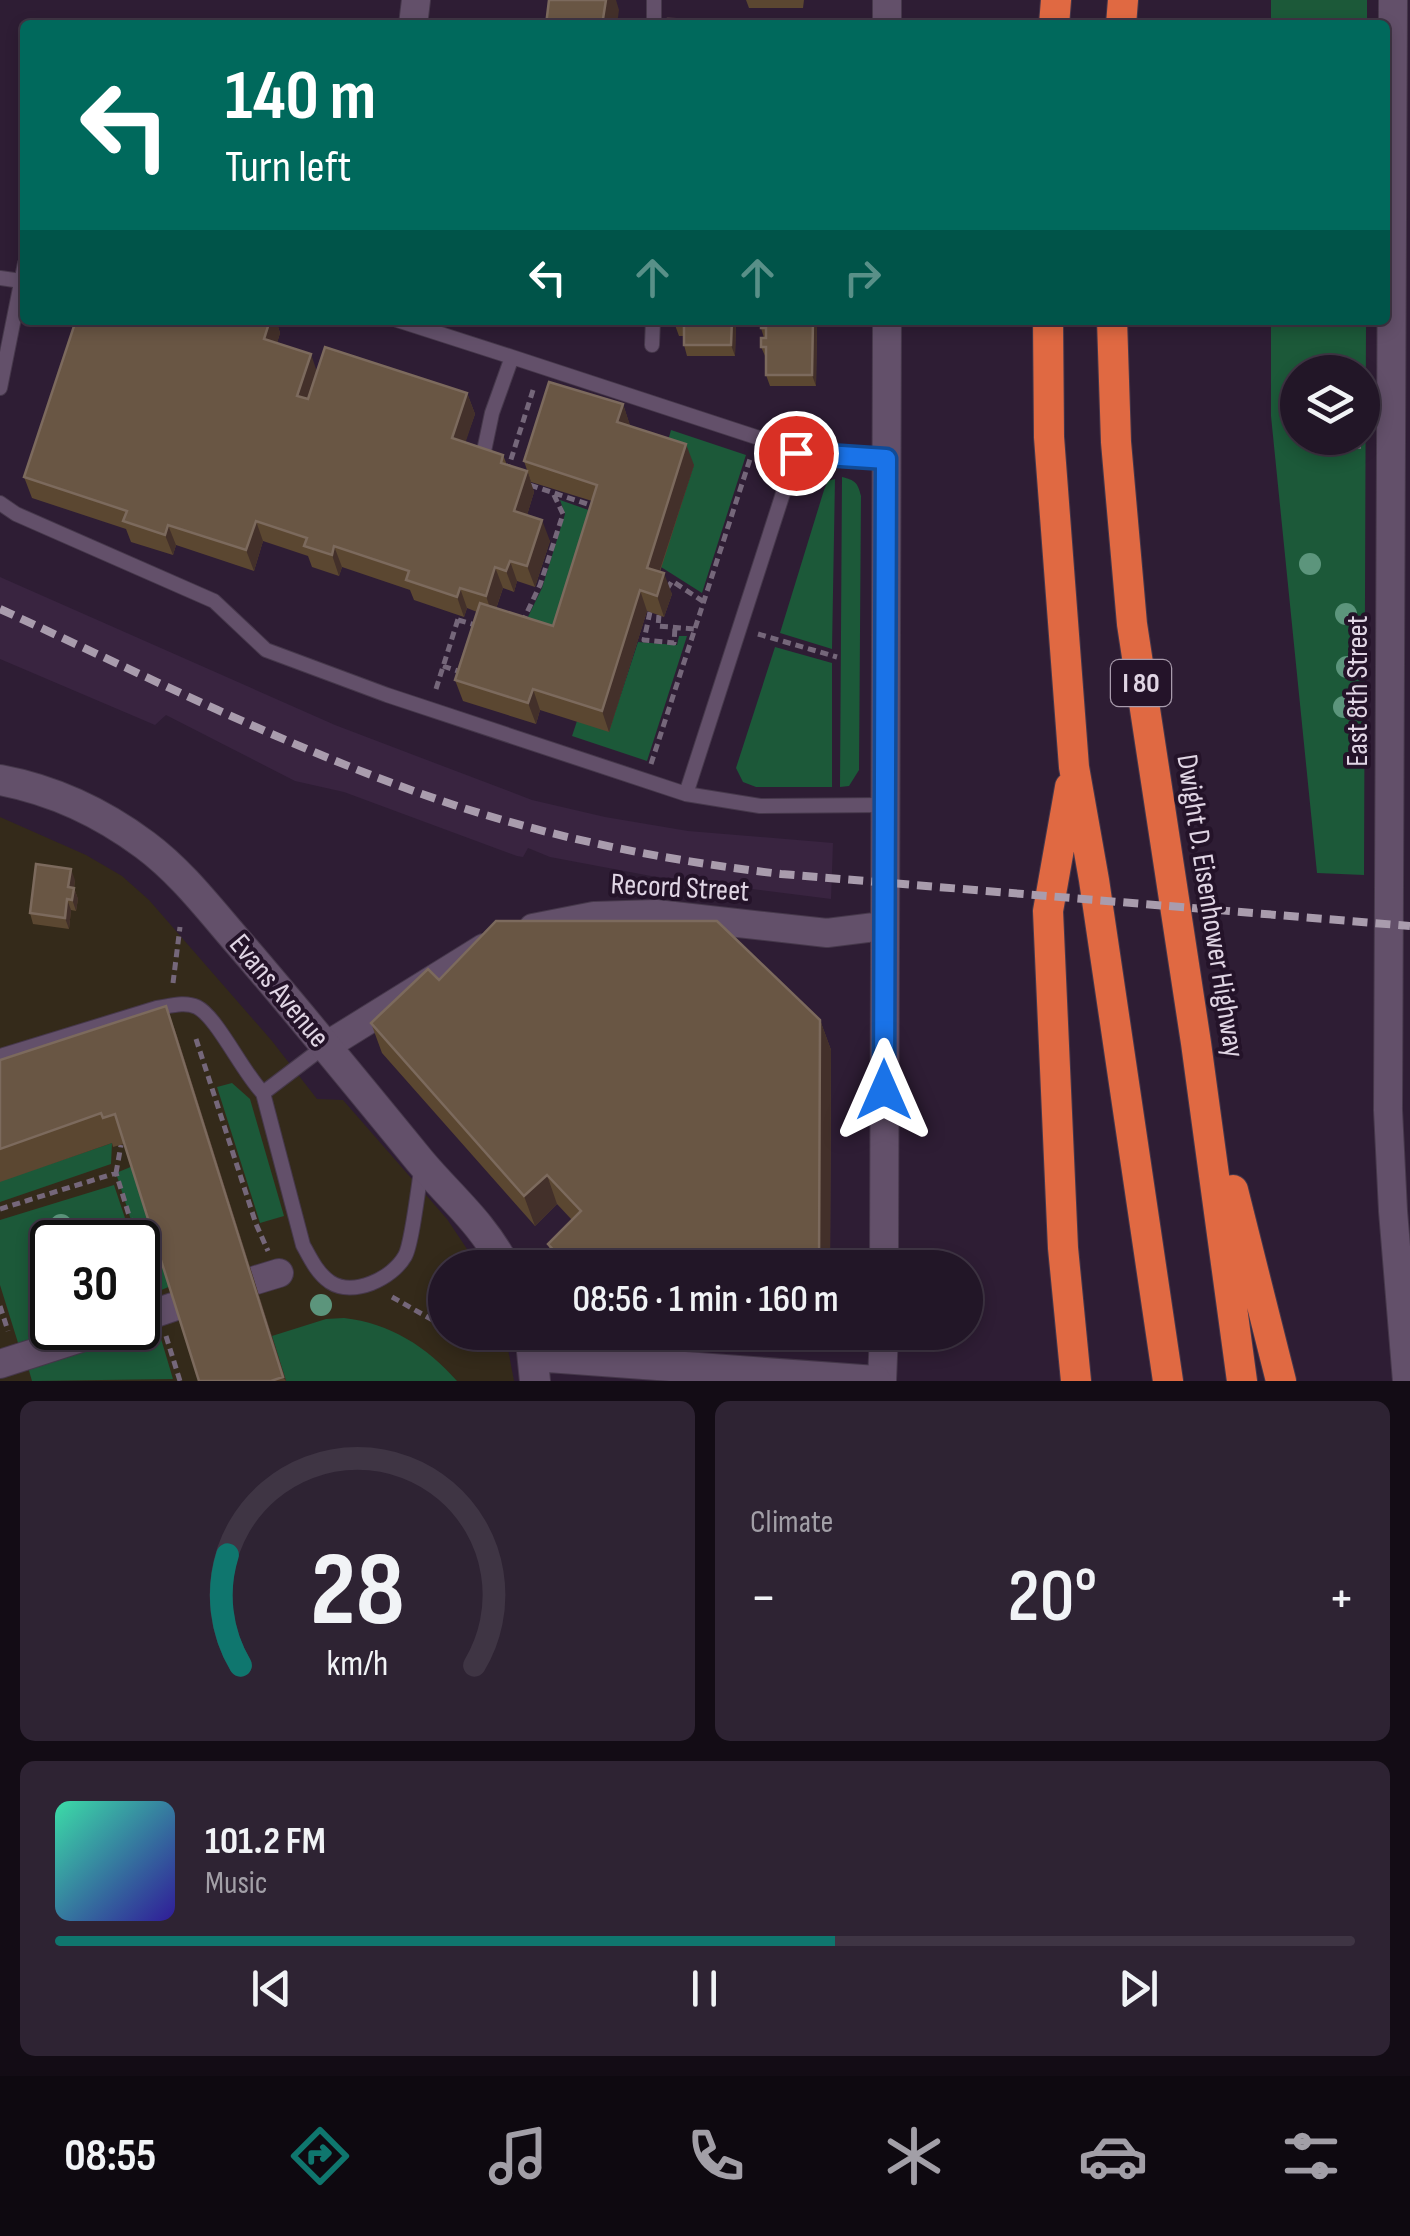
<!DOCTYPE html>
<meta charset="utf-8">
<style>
:root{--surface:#221627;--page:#2e2333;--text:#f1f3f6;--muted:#a29fa7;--line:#3f3544;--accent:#0f766e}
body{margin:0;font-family:"Sofia Sans Condensed",sans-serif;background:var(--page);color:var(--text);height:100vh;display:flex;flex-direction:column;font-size:38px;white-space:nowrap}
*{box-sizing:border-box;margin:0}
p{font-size:32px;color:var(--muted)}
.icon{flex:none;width:55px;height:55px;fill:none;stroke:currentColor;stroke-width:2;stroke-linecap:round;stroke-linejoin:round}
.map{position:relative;height:1381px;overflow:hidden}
.details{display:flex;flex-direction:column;gap:20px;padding:20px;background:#130c15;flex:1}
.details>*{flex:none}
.guide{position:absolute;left:20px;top:20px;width:1370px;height:305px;border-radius:10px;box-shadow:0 5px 15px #0003,0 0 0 2px var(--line);background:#00695c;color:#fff;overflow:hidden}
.controls{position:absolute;left:1280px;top:355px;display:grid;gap:20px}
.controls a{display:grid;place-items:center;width:100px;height:100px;border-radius:50%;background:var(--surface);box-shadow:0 5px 15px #0003,0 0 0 2px var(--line);font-size:50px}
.speed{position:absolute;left:30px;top:1220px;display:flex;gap:20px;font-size:50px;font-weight:700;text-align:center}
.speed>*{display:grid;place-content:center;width:130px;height:130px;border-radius:50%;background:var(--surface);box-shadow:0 5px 15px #0003,0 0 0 2px var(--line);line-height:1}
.speed .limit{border:5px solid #111;border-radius:15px;background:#fff;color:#111}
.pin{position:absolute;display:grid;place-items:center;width:85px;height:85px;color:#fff;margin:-42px;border:5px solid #fff;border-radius:50%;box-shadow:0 2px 10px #0007}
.me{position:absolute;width:110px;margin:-55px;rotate:0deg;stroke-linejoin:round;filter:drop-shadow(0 0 8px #0008)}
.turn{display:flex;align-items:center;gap:35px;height:210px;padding:0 40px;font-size:45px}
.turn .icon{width:130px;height:130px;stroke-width:2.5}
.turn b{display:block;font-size:70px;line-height:85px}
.lanes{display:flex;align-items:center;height:95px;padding:0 40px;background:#0003;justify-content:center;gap:50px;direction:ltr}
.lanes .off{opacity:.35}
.big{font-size:75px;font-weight:600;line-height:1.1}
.details .card{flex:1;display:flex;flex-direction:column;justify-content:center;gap:15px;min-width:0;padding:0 35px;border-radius:15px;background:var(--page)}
.details .dial{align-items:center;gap:0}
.dial svg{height:260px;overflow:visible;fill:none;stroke:var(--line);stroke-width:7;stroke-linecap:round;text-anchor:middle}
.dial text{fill:var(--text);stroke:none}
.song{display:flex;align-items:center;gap:30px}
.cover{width:120px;height:120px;border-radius:15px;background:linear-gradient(135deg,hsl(160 70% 55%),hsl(250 70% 35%))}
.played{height:10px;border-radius:5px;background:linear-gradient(90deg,var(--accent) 60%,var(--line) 60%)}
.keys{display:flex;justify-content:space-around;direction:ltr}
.heat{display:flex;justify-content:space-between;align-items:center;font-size:55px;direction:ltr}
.details .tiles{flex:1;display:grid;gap:20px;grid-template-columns:1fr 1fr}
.card:last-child{grid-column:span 2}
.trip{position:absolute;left:428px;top:1250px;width:555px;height:100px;border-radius:50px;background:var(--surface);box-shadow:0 5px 15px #0003,0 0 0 2px var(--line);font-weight:600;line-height:100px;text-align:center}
.tabs{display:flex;height:160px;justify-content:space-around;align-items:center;background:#0e0910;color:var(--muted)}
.tabs .icon{width:70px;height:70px}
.tabs .active{color:var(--accent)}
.tabs b{font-size:45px;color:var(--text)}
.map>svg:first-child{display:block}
.built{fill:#392440}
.education{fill:#342a1a;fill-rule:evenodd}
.green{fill:#1c5939;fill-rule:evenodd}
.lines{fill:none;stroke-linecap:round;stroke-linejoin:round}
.lane-casing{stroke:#46384b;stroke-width:16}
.street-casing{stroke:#46384b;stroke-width:30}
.secondary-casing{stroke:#46384b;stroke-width:32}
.highway-casing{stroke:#46384b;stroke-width:32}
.path{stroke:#75677a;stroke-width:5;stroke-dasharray:8 5;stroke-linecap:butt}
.lane{stroke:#63506a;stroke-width:14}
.street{stroke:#63506a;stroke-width:28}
.secondary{stroke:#63506a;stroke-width:30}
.highway{stroke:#e06942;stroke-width:30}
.rail{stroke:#a99cad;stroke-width:8;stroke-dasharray:15 8;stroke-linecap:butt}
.tree{fill:#5c957c}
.wall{fill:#5b4731}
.shaded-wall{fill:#43302a}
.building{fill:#695644;stroke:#7c6a5d;stroke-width:2.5}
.route-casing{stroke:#114b97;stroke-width:25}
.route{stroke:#1a73e8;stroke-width:18}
.labels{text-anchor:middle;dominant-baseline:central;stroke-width:8;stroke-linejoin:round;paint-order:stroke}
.shield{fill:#241329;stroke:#a89bac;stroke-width:2.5}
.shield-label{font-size:28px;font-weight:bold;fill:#e0d5e4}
.street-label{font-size:30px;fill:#e0d5e4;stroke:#241329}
</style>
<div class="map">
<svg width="1410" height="1381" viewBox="0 0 1410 1381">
<rect width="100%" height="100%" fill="#2e1d34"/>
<!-- built -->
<path class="built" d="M0,577l335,148 197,75 73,17 83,14 145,12 -2,56 -180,-23 -101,-19 -22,-9 -5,9 -6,-1 -173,-64 -49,-11 -129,-66 -11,10 -155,-66z"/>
<!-- education -->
<path class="education" d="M0,817l86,38 36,21 27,24 123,141 45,58 26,1 104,119 32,48 -34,1v64l60,1 9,48h-514zM52,1242h86v86h-86z"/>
<!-- green -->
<path class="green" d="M1271,0h96v25h-96z
M1271,320h95l-2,555 -47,-2 -46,-457zM1298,372h64v66h-64z
M671,430l75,25 -44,138 -41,-26 33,-102 -30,-10z
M842,477c13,3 16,6 19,19l-2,274 -10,16 -9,1z
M835,479l-3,170 -52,-16 44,-143 4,-9z
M560,500l37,13 -40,124 -34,-10 19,-39 23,-74z
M679,636h8l-40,125 -75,-25 5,-15 32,10 29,-89 39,3z
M775,647l57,16v124h-76l-13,-5 -7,-14z
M232,1083l18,16 34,117 -24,7 -43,-136z
M112,1143l-1,21 -111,38v-21z
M133,1166l38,120 -22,9 -11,13v-66l-22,-69z
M114,1185l19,57h-81v86h28l-61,18 -19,-61v-65z
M344,1318c46,5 83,29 113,63h-171l-14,-45 54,-17z
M141,1329l18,3 14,47 -141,2 -4,-14z"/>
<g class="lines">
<!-- lane casing -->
<g class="lane-casing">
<path id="lane" d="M654,25v-25
M0,278l21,3
M397,320l115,37 -20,56 -8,38
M652,345l1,-25
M512,357l247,81 37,15 91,6
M0,388l25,-125
M0,503l16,11 198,87 52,49 121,45 299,99 74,12 124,-1
M686,794l110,-341
M0,1056l157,-48c13,-2 28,-7 40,-1 20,10 46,66 66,86l62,-47
M263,1093l40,152c7,13 14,28 27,37 23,15 62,-3 75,-26 7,-12 14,-74 17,-92"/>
</g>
<!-- street casing -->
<g class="street-casing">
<path id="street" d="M1393,0l-5,1110 5,101 14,170
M413,25l3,-25
M887,25v-25
M533,928l61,-12 62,-2 171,19 56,-7
M326,1046l158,-98
M884,1268l3,-948
M256,1280l23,-7
M138,1319l35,-12
M0,1364l112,-36
M882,1381l2,-49"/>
</g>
<!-- secondary casing -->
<g class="secondary-casing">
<path id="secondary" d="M0,780c53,10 102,33 145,65 39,29 68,69 100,105 59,69 117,140 175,211 32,38 62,61 86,107
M530,1332l5,49
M534,1356l342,25"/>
</g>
<!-- highway casing -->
<g class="highway-casing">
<path id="highway" d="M1054,25l2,-25
M1121,25l2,-25
M1048,320l1,117 25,330 20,113 74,501
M1112,320l4,122 16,182 64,419 46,338
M1070,787l-22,124 15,337 13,133
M1233,1190l48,191"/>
</g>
<!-- path -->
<path class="path" d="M1340,447l26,-1
M507,472l27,-85
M530,485l66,22
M667,589l5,-8 32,21
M650,612l-6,28 30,3 1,-16
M659,615l-1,11 36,3
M458,620l21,6
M522,623l18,-38 23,-71 -10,-21
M758,634l79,23
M443,666l21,7
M436,689l23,-73
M651,764l100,-308
M173,983l7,-56
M196,1039l60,185 12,27
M116,1173l5,-28
M0,1209l116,-36 35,114
M392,1297l53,30
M0,1306l8,25
M460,1332l38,14
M166,1336l14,45"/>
<!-- lane -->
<use href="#lane" class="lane"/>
<!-- street -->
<use href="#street" class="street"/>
<!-- secondary -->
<use href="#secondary" class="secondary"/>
<!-- highway -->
<use href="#highway" class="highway"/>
<!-- rail -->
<path class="rail" d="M0,609c149,68 298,144 454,196 107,35 216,56 327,69l629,52"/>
</g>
<!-- trees -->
<g class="tree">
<circle cx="1310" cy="564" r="11"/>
<circle cx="1346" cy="614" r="11"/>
<circle cx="1347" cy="667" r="11"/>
<circle cx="1344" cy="707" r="11"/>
<circle cx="61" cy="1225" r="11"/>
<circle cx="321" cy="1305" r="11"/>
</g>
<!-- wall -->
<path class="wall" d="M746,0h58l-1,8h-54z
M76,320h200l4,13 -3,10 40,28 150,22 8,21 -10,28 38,13 4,10 20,6 7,21 -7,23 23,26 -15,46 -18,-6 -3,11 -11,-4 -7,21 57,17 39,-125 -61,-19 -7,-21 99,-57 7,22 64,39 -34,107 12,22 -8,23 -17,-6 -38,121 -69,-22 -4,14 -73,-23 -8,-21 22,-68 -10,-4 -3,9 -50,-17 -4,-10 -68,-23 -3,9 -27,-9 -4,-11 -45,-15 -9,30 -78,-26 -3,10 -42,-13 -5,-13 -94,-31 -8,-21z
M675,320h61l-1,36h-48l-3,-11v-9h-5l-4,-11z
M817,320l-1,66h-46l-4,-11v-17l-5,-11 3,-9 -3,-10z
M75,880l-1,8 4,11 -2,12 -5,-1 -2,19 -36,-5 -3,-11z
M439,980l381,40 11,30 -1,218h-274l-8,-24 24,-24 -15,-16 -22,22 -153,-173 -11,-30z
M166,1006l11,30 109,345h-87l-75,-237 -11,3 -1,-4 -112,39v-122z"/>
<!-- shaded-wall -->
<path class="shaded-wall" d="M606,0h10l3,10 -2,15h-15z
M270,320h6l4,13 -8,27 -8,-21z
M732,320h4l-1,36 -4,-11z
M813,320h4l-1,66 -4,-11z
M311,354l7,21 -13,42 -8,-21z
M467,393l8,21 -15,45 -8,-21z
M623,404l7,21 -6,18 -7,-21z
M686,444l8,21 -40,123 -7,-20z
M527,471l7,21 -12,40 -8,-21z
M542,520l8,21 -15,46 -8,-21z
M256,521l7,20 -9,30 -8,-21z
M168,525l8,20 -3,10 -8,-20z
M334,546l8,21 -3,9 -7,-21z
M510,561l7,20 -3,11 -8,-21z
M495,567l8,21 -10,29 -7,-21z
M664,573l8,21 -8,23 -7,-21z
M460,588l7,20 -3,9 -7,-20z
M640,590l7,21 -38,121 -7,-21z
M533,689l7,21 -4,14 -8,-21z
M71,869l4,11 -1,8 4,11 -2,12 -8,-24z
M67,899l4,11 -2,19 -4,-11z
M166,1006l11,30 109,345 -3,-4z
M820,1020l11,30 -1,218h-11z
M547,1175l10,29 -22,22 -11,-30z"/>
<!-- building -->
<path class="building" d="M549,0h57l-4,25h-56z
M668,19l34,1v5h-34z
M76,320h194l-6,19 47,15 -14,42 11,3 17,-52 142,46 -15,45 51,17 -2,8 26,8 -13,40 28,9 -15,46 -17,-5 -4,10 -11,-4 -9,29 -26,-8 -3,9 -51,-17 3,-9 -75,-25 -2,9 -28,-9 3,-8 -51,-17 -10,29 -78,-25 -3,10 -42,-14 4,-10 -103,-34z
M675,320h57l-1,25h-47v-20h-9z
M761,320h52l-1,55h-46v-28h-5v-9h5v-10h-5z
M549,382l74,22 -6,18 69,22 -39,124 17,5 -7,23 -17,-6 -38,121 -69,-22 -5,14 -73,-23 25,-77 73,23 44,-141 -73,-24z
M36,864l35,5 -3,18 6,1 -2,12 -5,-1 -2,19 -35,-5z
M496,921h221l103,99 -1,248h-249l-22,-24 33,-33 -34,-36 -23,21 -153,-173 57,-54 11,11z
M166,1006l117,371 -12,4h-72l-84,-267 -12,4 -2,-5 -101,36v-89z"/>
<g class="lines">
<!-- route casing -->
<g class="route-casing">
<path id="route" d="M796,453l90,6 -2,631"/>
</g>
<!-- route -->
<use href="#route" class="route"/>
</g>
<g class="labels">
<!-- shield labels -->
<rect class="shield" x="1111" y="660" width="60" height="46" rx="8"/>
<g class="shield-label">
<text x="1141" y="683">I 80</text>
</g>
<!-- street labels -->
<g class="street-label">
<text transform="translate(1358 691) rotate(-90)">East 8th Street</text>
<text transform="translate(680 888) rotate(3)">Record Street</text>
<text transform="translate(1210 906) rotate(81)">Dwight D. Eisenhower Highway</text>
<text transform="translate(279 991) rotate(50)">Evans Avenue</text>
</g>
</g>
</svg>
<div class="controls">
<a><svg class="icon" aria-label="layers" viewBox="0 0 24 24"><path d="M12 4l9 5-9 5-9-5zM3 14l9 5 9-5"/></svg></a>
</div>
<div class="speed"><div class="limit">30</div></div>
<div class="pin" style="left:796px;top:453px;background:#d93025"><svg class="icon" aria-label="arrive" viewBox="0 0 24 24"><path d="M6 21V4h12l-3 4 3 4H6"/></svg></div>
<svg class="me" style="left:884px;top:1090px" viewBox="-20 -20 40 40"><path d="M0-17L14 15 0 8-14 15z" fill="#1a73e8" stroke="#fff" stroke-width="4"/></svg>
<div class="trip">08:56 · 1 min · 160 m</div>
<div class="guide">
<div class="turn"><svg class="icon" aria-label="left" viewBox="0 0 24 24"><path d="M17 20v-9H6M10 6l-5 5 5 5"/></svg><div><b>140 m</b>Turn left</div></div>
<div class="lanes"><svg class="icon" aria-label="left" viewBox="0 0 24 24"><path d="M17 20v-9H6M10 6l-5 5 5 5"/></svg><svg class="icon off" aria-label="ahead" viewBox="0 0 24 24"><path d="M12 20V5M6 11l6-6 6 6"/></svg><svg class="icon off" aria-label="ahead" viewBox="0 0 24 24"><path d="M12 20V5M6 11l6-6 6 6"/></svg><svg class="icon off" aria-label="right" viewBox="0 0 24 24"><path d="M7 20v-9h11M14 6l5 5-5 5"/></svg></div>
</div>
</div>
<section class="details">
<div class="tiles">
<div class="card dial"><svg viewBox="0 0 100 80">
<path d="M14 69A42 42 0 1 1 86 69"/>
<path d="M14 69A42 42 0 0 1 10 35" stroke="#0f766e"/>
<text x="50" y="56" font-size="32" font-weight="700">28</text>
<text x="50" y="72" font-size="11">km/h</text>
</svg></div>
<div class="card"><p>Climate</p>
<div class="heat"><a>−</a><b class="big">20°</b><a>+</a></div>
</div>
<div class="card">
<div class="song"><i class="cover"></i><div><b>101.2 FM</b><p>Music</p></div></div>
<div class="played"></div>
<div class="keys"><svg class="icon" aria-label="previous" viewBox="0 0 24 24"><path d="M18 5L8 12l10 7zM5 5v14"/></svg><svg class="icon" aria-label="pause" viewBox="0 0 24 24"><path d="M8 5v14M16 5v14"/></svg><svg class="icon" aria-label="next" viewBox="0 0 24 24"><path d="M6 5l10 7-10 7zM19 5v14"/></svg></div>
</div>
</div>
</section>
<nav class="tabs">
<b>08:55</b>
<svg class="icon active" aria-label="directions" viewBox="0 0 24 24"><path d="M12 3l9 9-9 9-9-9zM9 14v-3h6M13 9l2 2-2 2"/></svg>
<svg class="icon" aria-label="music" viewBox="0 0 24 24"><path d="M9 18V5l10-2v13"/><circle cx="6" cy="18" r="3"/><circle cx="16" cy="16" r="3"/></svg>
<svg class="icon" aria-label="phone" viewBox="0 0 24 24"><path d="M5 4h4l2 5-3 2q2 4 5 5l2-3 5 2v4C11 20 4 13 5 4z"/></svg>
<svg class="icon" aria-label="climate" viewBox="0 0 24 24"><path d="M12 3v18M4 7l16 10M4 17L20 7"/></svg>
<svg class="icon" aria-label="car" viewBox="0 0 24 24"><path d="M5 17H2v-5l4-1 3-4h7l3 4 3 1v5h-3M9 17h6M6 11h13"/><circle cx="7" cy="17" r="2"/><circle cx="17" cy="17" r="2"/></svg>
<svg class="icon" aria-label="filters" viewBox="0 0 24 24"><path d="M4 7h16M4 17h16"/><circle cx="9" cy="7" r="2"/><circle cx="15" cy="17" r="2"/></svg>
</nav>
